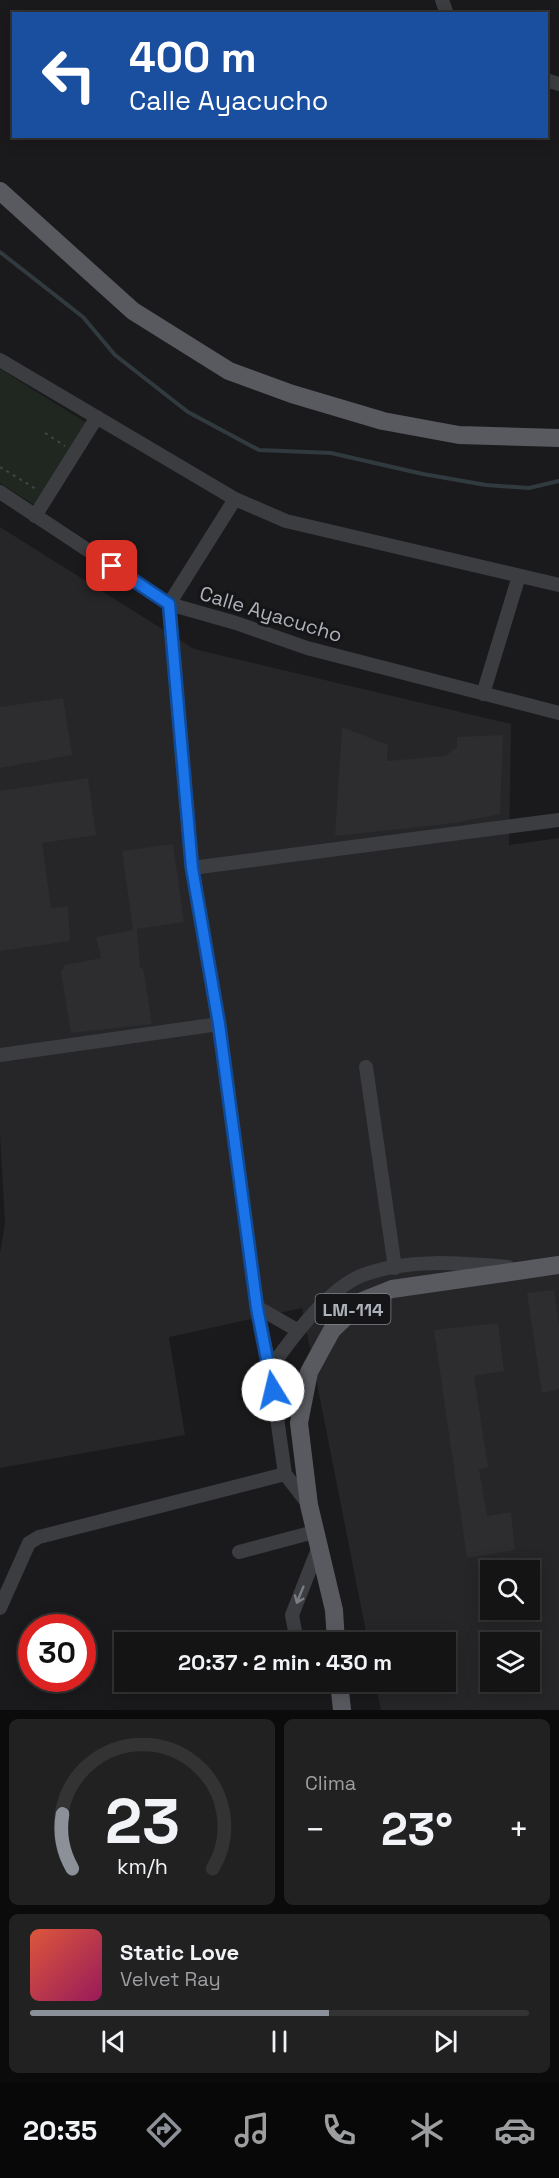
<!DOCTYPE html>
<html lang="es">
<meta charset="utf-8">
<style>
:root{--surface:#141415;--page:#212122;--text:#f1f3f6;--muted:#9d9ea0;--line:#333334;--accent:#8c9099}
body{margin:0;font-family:"Space Grotesk",sans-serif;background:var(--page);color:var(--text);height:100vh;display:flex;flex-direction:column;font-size:22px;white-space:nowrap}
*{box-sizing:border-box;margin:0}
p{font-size:20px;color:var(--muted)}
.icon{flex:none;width:33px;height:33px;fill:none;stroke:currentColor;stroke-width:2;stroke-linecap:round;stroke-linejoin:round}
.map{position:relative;height:1710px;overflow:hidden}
.sheet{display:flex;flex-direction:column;gap:9px;padding:9px;background:#0b0b0c;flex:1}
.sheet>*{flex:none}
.top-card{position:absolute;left:12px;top:12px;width:536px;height:126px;border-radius:0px;box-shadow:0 3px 15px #0003,0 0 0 2px var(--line);background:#1a4fa0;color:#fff;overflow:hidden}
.tools{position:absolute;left:480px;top:1560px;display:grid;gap:12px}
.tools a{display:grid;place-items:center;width:60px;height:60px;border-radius:0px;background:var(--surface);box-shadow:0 3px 15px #0003,0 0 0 2px var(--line);font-size:30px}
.speed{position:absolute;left:18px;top:1614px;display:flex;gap:12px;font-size:30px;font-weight:700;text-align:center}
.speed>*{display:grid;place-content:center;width:78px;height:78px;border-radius:50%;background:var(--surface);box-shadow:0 3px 15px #0003,0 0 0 2px var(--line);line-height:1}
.speed .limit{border:9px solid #d22;background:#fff;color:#111}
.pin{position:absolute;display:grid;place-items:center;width:51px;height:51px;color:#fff;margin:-26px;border-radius:12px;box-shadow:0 3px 9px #0006}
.me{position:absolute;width:66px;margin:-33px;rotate:351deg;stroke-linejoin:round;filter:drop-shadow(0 0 4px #0008)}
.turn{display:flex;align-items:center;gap:21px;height:126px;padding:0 18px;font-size:27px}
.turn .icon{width:78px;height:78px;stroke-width:2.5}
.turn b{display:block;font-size:42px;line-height:51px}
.big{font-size:45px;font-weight:600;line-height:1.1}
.sheet .card{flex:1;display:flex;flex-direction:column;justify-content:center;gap:9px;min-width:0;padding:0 21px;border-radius:9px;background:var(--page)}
.sheet .dial{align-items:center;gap:0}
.dial svg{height:156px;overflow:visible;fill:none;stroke:var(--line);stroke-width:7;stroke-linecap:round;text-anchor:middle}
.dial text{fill:var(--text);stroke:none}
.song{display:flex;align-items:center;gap:18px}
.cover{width:72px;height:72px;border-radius:9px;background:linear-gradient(135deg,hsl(10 70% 55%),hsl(330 70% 35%))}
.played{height:6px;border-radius:3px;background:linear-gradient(90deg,var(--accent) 60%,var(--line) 60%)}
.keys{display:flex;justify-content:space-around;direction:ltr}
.heat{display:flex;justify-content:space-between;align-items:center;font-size:33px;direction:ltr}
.sheet .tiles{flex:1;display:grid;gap:9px;grid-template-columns:1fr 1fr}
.card:last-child{grid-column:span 2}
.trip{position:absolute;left:114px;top:1632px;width:342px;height:60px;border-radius:0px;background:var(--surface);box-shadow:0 3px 15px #0003,0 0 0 2px var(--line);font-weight:600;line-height:60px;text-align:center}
.dock{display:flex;height:96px;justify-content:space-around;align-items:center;background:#080808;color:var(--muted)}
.dock .icon{width:42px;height:42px}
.dock .selected{color:var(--accent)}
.dock b{font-size:27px;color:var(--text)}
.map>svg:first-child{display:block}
.built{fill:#262629;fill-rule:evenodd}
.green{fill:#202721}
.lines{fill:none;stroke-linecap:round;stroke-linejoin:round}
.stream{stroke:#313a3f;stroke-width:4}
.building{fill:#2d2d30}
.path{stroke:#414448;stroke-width:2;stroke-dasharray:3 4.5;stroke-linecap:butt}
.minor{stroke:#3b3d41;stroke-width:14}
.major{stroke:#585a60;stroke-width:18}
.oneway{stroke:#7a7e84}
.route-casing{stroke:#114b97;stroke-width:15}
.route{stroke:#1a73e8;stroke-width:10}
.labels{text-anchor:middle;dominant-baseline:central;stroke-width:6;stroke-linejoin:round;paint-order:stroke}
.shield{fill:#151517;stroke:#80848a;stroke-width:1.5}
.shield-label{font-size:18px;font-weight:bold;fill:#aeb3bb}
.street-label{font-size:20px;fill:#aeb3bb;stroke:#151517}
</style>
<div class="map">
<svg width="559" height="1710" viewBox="0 0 559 1710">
<rect width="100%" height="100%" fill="#1a1a1c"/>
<!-- built -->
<path class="built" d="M0,527l194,122 317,75 -2,121 50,-7v872h-178l-6,-28h71v-40h-78l-66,-334 -133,29 16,98 -185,33v-215l5,-30 -5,-89zM490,1570h40v40h-40zM490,1642h40v40h-40z"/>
<!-- green -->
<path class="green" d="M0,369l88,55 -50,83 -38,-24z"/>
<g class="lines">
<!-- stream -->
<path class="stream" d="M0,252l83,65 32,38 73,57 71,38 72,3 92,21 63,11 43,3 30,-7"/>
</g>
<!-- building -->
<path class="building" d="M63,698l9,57 -72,13v-61z
M342,727l46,18 -1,16 58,-5 12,-9v-10l46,-2 -3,79 -45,9 -120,13z
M88,778l8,57 -54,8 9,65 17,-1 2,34 -70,10v-160z
M173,844l11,78 -47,7 3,39h3l9,56 -81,9 -10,-61 4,-7 36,-7 -5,-21 37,-7 -11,-79z
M554,1290l5,36v63l-17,4 -15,-100z
M498,1323l6,48 -30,5 14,91 -9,2 8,47 24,-4 4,38 -48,8 -33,-228z"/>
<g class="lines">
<!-- path -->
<path class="path" d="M45,433l20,13
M0,467l36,22"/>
<!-- minor -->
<path class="minor" d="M442,0l5,14
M546,80l13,4
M0,360l235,139 51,22 273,64
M0,492l169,112 67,19 71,25 252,65
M235,499l-66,105 23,264 27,156 38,283 13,62 15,105 24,31
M35,516l62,-99
M483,694l36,-118
M192,868l367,-48
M0,1055l219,-31
M366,1067l29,201
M257,1307l40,23
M270,1369c20,-29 59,-81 93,-94 45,-17 98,-12 145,-8
M239,1552l75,-20
M0,1608l29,-65 10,-6 246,-63
M297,1642l-5,-27 26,-66"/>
<!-- major -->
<path class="major" d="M0,191l133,120 96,60 63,23 91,27 76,14 100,3
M336,1642l-2,-32 -25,-105 -10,-82 10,-51 23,-42 30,-29 30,-12 167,-24
M339,1682l3,28"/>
</g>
<!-- one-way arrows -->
<defs><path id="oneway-shaft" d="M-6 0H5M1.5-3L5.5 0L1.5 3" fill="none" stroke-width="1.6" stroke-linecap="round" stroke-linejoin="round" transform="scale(1.5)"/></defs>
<use class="oneway" href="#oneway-shaft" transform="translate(300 1595) rotate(112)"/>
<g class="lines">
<!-- route casing -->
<g class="route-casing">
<path id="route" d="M112,566l57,38 23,264 27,156 38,284 16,82"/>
</g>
<!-- route -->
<use href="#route" class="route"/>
</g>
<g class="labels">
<!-- shield labels -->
<rect class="shield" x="315.5" y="1294" width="75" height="30" rx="4.5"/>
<g class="shield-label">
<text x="353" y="1309">LM-114</text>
</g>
<!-- street labels -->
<g class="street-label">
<text transform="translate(271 614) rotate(17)">Calle Ayacucho</text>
</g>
</g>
</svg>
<div class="tools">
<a><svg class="icon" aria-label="search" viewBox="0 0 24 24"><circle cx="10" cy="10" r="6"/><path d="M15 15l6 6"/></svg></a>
<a><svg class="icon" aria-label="layers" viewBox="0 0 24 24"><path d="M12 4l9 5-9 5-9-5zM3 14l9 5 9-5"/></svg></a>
</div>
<div class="speed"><div class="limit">30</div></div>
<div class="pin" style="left:112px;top:566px;background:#d93025"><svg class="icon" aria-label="arrive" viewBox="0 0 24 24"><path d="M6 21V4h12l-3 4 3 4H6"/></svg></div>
<svg class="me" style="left:273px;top:1390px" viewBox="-20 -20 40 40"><circle r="19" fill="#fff"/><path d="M0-13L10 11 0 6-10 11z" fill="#1a73e8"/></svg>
<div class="trip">20:37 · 2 min · 430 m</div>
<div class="top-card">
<div class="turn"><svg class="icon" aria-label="left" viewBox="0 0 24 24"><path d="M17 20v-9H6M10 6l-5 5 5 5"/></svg><div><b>400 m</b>Calle Ayacucho</div></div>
</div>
</div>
<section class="sheet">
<div class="tiles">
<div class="card dial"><svg viewBox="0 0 100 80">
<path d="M14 69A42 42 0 1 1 86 69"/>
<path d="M14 69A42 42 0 0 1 9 41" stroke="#8c9099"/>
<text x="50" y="56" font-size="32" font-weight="700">23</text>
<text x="50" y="72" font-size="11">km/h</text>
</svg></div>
<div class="card"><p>Clima</p>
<div class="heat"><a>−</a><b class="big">23°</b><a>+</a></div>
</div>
<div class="card">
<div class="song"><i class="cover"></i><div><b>Static Love</b><p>Velvet Ray</p></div></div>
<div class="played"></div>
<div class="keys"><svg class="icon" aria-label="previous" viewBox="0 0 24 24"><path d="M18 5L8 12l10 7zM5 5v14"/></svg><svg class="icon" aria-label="pause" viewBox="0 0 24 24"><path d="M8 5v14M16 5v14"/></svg><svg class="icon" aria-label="next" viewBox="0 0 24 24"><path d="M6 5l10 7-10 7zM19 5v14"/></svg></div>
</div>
</div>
</section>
<nav class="dock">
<b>20:35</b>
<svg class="icon selected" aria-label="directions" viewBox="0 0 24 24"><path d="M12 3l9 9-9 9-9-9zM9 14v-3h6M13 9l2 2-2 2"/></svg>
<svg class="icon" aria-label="music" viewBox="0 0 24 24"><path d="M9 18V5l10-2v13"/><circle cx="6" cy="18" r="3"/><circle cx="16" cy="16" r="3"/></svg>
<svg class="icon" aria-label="phone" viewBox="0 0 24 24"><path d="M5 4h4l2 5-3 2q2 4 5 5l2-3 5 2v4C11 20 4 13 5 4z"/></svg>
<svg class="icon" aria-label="climate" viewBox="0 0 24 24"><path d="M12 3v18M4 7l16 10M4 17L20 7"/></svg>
<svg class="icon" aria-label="car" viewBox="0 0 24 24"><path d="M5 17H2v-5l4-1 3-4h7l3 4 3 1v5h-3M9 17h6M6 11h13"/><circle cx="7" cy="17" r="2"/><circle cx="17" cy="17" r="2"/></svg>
</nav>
